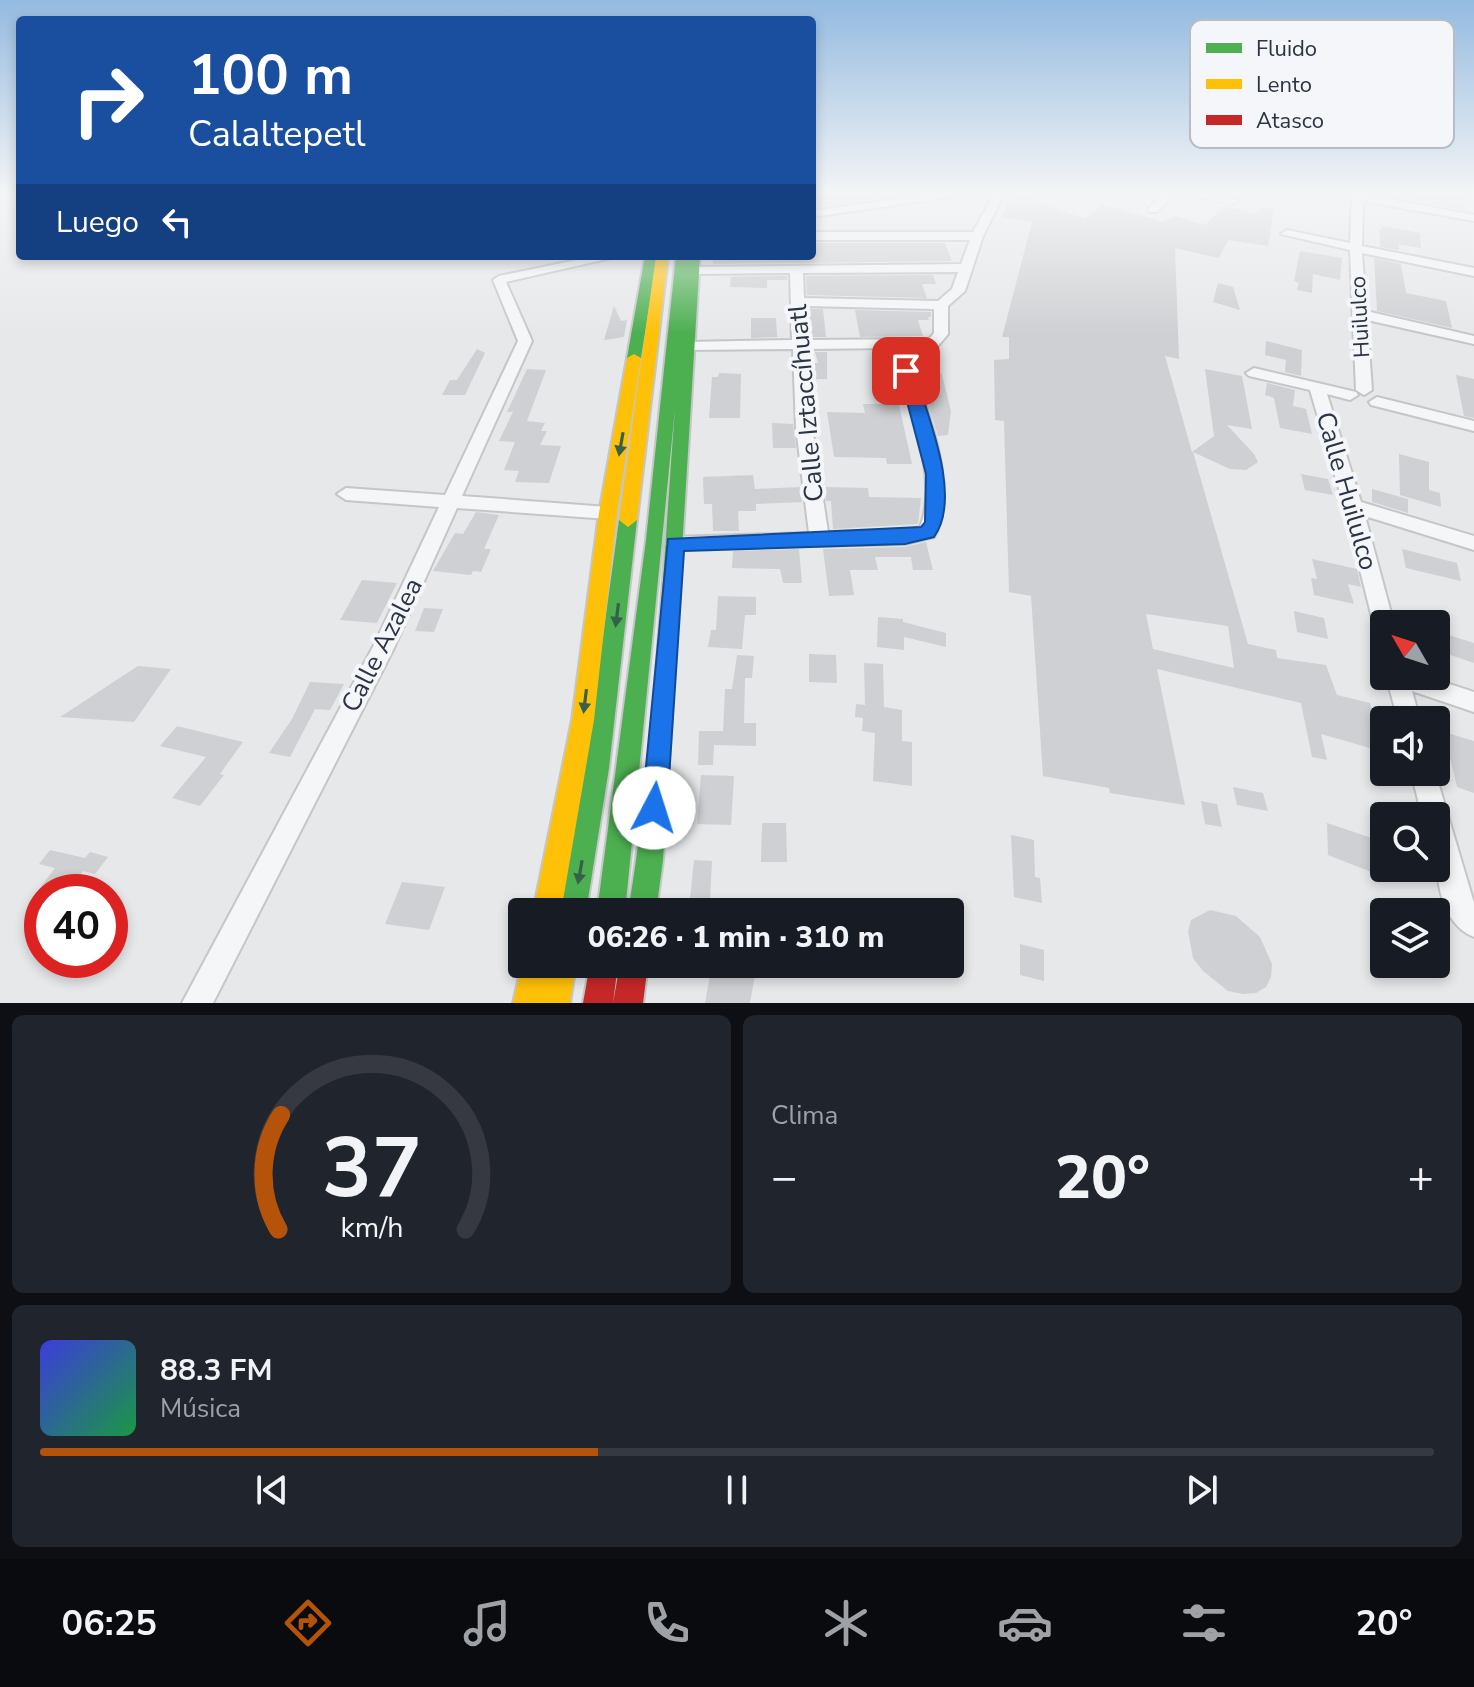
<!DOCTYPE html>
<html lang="es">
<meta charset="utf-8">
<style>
:root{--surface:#171b24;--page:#20242c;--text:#f1f3f6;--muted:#9ea1a6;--line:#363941;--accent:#b45309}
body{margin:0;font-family:"Nunito Sans",sans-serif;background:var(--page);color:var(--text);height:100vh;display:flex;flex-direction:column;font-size:30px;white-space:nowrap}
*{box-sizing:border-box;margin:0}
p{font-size:26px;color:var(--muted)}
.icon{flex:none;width:44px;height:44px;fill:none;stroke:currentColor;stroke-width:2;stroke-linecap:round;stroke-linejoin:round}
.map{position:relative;height:1003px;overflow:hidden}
.details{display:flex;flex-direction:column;gap:12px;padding:12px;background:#0d0f14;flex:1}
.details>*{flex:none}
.guide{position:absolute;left:16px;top:16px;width:800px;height:244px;border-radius:8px;box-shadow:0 4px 12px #0003;background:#1a4fa0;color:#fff;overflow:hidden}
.needle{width:52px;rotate:309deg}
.fabs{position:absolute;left:1370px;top:610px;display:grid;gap:16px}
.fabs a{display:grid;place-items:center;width:80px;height:80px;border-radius:8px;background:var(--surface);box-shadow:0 4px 12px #0003;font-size:40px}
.speed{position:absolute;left:24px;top:874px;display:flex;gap:16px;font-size:40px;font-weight:700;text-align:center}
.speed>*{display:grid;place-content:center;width:104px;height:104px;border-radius:50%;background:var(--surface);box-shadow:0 4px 12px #0003;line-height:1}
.speed .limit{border:12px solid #d22;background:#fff;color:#111}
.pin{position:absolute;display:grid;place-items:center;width:68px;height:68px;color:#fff;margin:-34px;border-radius:16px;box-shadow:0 4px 12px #0006}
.me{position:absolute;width:88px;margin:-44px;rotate:5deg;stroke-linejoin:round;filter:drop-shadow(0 0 6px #0008)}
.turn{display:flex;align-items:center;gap:28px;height:168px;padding:0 40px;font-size:36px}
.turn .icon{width:104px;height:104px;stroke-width:2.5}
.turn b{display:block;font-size:56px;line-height:68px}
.then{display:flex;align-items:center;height:76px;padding:0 40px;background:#0003;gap:16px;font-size:30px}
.big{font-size:60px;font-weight:800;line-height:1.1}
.details .widget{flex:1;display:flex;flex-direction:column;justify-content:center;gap:12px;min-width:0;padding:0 28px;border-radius:12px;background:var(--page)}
.details .dial{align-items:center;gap:0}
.dial svg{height:208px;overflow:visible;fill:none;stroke:var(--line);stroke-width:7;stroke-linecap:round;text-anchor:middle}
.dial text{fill:var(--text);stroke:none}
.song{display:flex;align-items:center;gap:24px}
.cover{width:96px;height:96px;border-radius:12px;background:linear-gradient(135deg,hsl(240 70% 55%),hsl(140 70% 35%))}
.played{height:8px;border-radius:4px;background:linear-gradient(90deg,var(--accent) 40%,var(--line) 40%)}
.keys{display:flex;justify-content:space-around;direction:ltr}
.heat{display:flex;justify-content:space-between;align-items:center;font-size:44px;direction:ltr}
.details .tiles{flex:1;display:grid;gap:12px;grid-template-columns:1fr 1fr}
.widget:last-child{grid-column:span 2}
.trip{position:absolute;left:508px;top:898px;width:456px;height:80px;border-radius:8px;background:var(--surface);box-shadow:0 4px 12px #0003;font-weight:800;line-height:80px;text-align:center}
.tab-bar{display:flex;height:128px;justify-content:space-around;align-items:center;background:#090b0e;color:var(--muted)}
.tab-bar .icon{width:56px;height:56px}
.tab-bar .active{color:var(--accent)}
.tab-bar b{font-size:36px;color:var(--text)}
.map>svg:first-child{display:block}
.building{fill:#ced0d3;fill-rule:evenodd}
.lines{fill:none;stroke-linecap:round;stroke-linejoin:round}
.street-casing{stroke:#c4c6c8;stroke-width:4}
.fast-casing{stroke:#c4c6c8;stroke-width:4}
.slow-casing{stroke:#c4c6c8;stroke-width:4}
.jam-casing{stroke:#c4c6c8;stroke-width:4}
.street{fill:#f5f6f7;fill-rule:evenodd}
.fast{fill:#4caf50;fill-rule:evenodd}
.slow{fill:#ffc107;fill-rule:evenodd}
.jam{fill:#c62828;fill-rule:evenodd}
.oneway{fill:#375f49}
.route{fill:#1a73e8;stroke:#114b97;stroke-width:2}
.labels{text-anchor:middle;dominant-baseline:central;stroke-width:8;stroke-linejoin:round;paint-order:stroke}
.far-street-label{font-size:22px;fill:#2b3445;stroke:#f4f6f9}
.street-label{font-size:26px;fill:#2b3445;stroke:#f4f6f9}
.key{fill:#f4f6f9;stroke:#b8bcc3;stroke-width:2}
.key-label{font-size:22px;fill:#2b3445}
</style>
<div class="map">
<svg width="1474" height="1003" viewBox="0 0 1474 1003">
<rect width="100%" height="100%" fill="#e6e8ea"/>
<!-- building -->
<path class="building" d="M812,194h60v5l-60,9z
M1417,194h48l-1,16 -48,-10z
M1024,196l61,23 17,-15 60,18 13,-6 30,9 20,-19 33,8 3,-7 13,3 -6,36 -40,-6 -9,18 -44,-10 4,111 -14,-3 27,96 22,-16 -9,-67 37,7 10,53 -25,-4 27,29 4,8 -12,8 -16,-1 -37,-17 55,192 28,6 1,8 49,7 11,30 33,8 6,21 7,2 1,26 -63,-18 6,26 -15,-3 -11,-54 -144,-34 28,136 -75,-12 -1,-5 -66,-12 -12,-180 -22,-4 -5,-171 -9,-1 -1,-60 15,-1v-22h-7l30,-115 -30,-5 8,-17zM1146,614l82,12 6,42 -81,-19z
M1381,226l39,7 1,15 -23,-4 1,6 -19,-3 -1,-18 3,1z
M812,243h133l7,18 -239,3v-8h99z
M1300,251l42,7 -2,22 -27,-6 -1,19 -15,-3 2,-7 -5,-2z
M1374,258l27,6 5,29 40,8 6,27 -75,-17z
M933,275l3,9h-14l5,14 -120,-3 -1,-19z
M787,276v4h-20v8l-37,-1 1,-10h-19z
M1218,283l15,4 7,23 -27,-8z
M614,306l7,15 6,-1 -3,17 -20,3z
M808,309h15l3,28h-16z
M855,310l76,2v5h-3l1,3h-11l5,16 -63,1z
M751,318h25l1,19 -26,1z
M1266,341l36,9 -1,26 -16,-4 1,-12 -21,-5z
M477,349l8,4 -20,42h-23l8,-15h7z
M815,352h12v27h-14l-2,-16h7z
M922,367h14l6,8 9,36 -3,24 -10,1 -14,-46 1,-4h4z
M527,369l19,1 -19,51 18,2 -4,8h6l-7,14 21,1 -12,37 -34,-1 4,-11 -15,-1 11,-28 -16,-1 14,-29h-6z
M719,373l22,1 -1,44h-31l3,-41h6z
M1456,375l18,4v39l-10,-2z
M1267,383l28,7 -2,16 13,3 6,25 -32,-6 -6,-30 -9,-3z
M878,390h24l5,15h-8l13,59h-25l-1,-6 -52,-1 -7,-45 38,1 -2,-9h18z
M772,423l21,1 3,24h-23z
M1399,454l30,8v28l11,3 1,14 -41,-12z
M1301,474l27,5 5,16 -28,-5z
M753,475l2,14 45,-2 2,15 -46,2v7h-18l1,20h-26l-1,-27h-8l-1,-27z
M824,487l44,1 1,9 52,1 -3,26 -85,5 -2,-28h-5z
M1372,489l36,10v14l-36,-11z
M476,512l23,3 -15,34h7l-10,23 -8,-1 -2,4 -38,-4 22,-38 8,1z
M926,542l7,28h-20l-2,-13h-36l3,13h-28l4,25 -25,1 -6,-47 82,-2z
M799,549l3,34h-19l-3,-14 -48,-1 1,-17z
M1402,549l55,14 4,18 -55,-13z
M1312,559l45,10 4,18 -13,-3 6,20 -40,-9 -3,-17 6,1z
M362,580l35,3 -20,40 -37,-3z
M718,596l38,1v18h-11l-3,34 -34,-2 3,-17h5z
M424,608l19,1 -9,23 -19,-1z
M1294,611l30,7 4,21 -31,-7z
M878,617l25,2v3l43,11v14l-42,-10v13l-27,-3z
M1436,631l38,12v20l-38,-13z
M809,654l27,1 1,28 -28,-1z
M737,655l17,1 -2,22h-7l-1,45h12v23l-42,-1 -1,20h-15l1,-34h24l2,-42h7z
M864,663l19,1 1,43 18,3v31l10,1v44l-39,-5 2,-48 -13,-2 1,-13 -8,-1 1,-13 9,1z
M138,666l33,3 -37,53 -74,-5z
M310,682l34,2 -14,26 -15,-1 -25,48 -21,-4 23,-34z
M177,726l66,16 -23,32 4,1 -24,31 -28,-8 34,-41 -46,-11z
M1444,732l30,9v52l-17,-6z
M701,775l33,1 -3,49 -34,-1z
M1233,787l30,6 5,18 -31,-6z
M1201,801l16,3 5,23 -17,-3z
M762,823h24l1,39h-26z
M1327,823l57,19v35l-56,-22z
M1011,835l23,5 1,37 5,1 2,25 -28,-6z
M50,850l35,8 5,-6 18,5 -13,17 -12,-3 -16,21h-30l18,-24 -16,-4z
M694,860l18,1 -2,39 -20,-1z
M402,882l43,5 -16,43 -44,-6z
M1210,910l26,6 24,21 12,27 -1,13 -5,10 -10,6 -13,1 -15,-3 -25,-20 -10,-13 -5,-27 3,-11z
M1020,944l24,6v31l-24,-6z
M712,964h45l-7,39h-45z"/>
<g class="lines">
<!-- street casing -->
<g class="street-casing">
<path id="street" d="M931,194h25l-5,3 -139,20v-6z
M994,194h10l-21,42 -18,55 -17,15v28l-10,12 -31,2c16,51 54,138 27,189l-29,7 -238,5 -2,-5 2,-5 7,-2 135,-4 -13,-106 -3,-78 -107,1 -7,-4 7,-4 106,-2 -2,-67 -98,1 -4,-1v-6l273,-3 9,-24h-158v-8h161zM958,272l-6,17 -14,12 -134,-3 -1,-25zM805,306l129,3v24l-5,6 -122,1zM893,348c13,49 47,130 27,179l-15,3 -77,2 -16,-105 -5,-78z
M1162,194h11l-16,18h-8v-4z
M1196,194h18l24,7 -6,3 -35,-8z
M1341,194h21l112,21v6l-111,-20 -1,45 112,22v8l-112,-23 4,58 108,25v8l-107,-24 5,70 -8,5 -8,-5 -6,-140 -69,-16 6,-4 63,13 2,-45z
M596,256h24l-114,26 26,59 -70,155 146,11 9,6 -9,6 -151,-11 -63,140 -181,355h-31l192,-358 65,-138 -93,-7 -9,-6 9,-6 99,7 73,-154 -25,-61 6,-4z
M1254,368l102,24 2,3 -8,5 -23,-6 34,108 113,34v14l-109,-34 29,108h-10v10l-7,-2 -3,-6 -30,-120 -34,-116 -61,-14 -3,-3z
M1377,397l97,24v10l-103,-26 -2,-3z
M1386,676h39l49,16v20l-62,-21 8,29h-22z
M1411,772h24l39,131v34c-43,-18 -38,-83 -38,-121h-14z"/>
</g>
<!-- fast casing -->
<g class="fast-casing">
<path id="fast" d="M645,256h12l-16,102 -7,4 -7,-4z
M676,256h24l-37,604 -7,52h-28c28,-166 34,-336 47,-503l-50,503h-28l49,-372z
M628,513l9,7 -28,248 -23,144h-28l27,-144 34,-248z"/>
</g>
<!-- slow casing -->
<g class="slow-casing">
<path id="slow" d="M656,256h12l-31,264 -9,7 -9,-7z
M634,354l7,4 -24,155 -23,207 -33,192h-28l39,-192 27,-207 28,-155z
M522,963l54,1 -6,39h-57z"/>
</g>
<!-- jam casing -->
<g class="jam-casing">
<path id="jam" d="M590,964h28l-5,39h-30z
M620,964h28l-5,39h-30z"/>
</g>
<!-- street -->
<use href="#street" class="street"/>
<!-- fast -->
<use href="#fast" class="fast"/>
<!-- slow -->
<use href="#slow" class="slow"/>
<!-- jam -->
<use href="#jam" class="jam"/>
</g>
<!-- one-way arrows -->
<defs><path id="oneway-solid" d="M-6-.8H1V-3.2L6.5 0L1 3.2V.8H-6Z" transform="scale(2)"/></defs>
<g class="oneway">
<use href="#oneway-solid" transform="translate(621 444) rotate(100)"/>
<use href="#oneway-solid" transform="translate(617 615) rotate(97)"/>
<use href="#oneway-solid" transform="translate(585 701) rotate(97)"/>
<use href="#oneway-solid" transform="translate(580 872) rotate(100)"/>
</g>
<!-- sky -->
<linearGradient id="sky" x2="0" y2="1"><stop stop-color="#93bae0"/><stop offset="0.58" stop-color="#f4f5f6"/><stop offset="1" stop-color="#f4f5f6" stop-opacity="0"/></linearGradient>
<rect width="1474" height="334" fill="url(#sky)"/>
<!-- route -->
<path class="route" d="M906,366l8,5c13,43 49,126 20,166l-29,7 -221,7 -17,257 -4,9 -9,3 -9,-3 -3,-9 26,-269 253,-12 4,-5 1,-48 -27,-103z"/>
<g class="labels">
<!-- far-street labels -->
<g class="far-street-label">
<text transform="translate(1360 317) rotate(-93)">Huilulco</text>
</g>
<!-- street labels -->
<g class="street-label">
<text transform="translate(806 403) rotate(-95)">Calle Iztaccíhuatl</text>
<text transform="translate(1347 491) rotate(74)">Calle Huilulco</text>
<text transform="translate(382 645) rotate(-63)">Calle Azalea</text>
</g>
</g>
<!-- legend -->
<rect x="1190" y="20" width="264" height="128" rx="12" class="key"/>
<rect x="1206" y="43" width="36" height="10" fill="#4caf50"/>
<rect x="1206" y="79" width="36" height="10" fill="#ffc107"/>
<rect x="1206" y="115" width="36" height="10" fill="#c62828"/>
<g class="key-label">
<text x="1256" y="56">Fluido</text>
<text x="1256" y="92">Lento</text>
<text x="1256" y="128">Atasco</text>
</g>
</svg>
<div class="fabs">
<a><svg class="needle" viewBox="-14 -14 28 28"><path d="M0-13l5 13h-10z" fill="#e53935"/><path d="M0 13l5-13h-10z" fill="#9ea1a6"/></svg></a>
<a><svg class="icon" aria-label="sound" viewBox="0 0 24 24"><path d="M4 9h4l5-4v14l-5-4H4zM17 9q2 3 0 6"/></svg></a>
<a><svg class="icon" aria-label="search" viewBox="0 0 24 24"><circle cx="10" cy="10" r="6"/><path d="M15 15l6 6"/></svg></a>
<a><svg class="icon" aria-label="layers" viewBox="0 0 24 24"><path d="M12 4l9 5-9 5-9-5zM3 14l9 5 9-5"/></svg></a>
</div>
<div class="speed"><div class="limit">40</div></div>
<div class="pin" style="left:906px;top:371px;background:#d93025"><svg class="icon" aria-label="arrive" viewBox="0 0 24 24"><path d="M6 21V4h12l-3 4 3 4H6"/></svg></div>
<svg class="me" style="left:654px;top:808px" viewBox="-20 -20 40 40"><circle r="19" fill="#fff"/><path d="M0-13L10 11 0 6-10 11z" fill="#1a73e8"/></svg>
<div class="trip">06:26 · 1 min · 310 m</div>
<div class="guide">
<div class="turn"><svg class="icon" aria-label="right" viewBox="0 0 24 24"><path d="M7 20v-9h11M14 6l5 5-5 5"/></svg><div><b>100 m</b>Calaltepetl</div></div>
<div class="then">Luego<svg class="icon" aria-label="left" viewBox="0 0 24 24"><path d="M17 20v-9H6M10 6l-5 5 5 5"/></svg></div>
</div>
</div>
<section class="details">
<div class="tiles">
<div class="widget dial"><svg viewBox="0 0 100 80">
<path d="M14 69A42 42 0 1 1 86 69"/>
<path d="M14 69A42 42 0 0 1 15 25" stroke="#b45309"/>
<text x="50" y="56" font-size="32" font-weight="700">37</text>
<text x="50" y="72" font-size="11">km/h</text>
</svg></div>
<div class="widget"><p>Clima</p>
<div class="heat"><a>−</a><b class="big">20°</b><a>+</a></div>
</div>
<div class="widget">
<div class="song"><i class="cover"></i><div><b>88.3 FM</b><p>Música</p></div></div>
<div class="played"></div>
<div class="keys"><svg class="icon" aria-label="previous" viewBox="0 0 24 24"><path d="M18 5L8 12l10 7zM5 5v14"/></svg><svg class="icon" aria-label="pause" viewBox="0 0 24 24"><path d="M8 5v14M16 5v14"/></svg><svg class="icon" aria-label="next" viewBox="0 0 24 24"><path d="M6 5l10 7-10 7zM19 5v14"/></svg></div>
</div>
</div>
</section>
<nav class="tab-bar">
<b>06:25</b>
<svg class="icon active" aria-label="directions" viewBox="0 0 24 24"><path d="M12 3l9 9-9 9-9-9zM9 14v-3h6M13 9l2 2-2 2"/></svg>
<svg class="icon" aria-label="music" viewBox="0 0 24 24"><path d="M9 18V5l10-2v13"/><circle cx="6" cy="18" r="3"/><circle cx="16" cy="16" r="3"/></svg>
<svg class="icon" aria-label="phone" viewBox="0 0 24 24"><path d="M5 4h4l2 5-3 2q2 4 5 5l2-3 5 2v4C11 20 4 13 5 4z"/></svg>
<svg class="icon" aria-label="climate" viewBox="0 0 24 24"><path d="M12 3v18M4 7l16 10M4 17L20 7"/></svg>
<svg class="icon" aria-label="car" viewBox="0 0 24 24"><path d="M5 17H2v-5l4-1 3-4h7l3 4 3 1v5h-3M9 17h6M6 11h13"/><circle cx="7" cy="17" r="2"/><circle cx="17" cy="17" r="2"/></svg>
<svg class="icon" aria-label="filters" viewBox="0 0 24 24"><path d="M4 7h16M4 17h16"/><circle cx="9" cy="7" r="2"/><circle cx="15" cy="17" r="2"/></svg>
<b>20°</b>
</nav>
